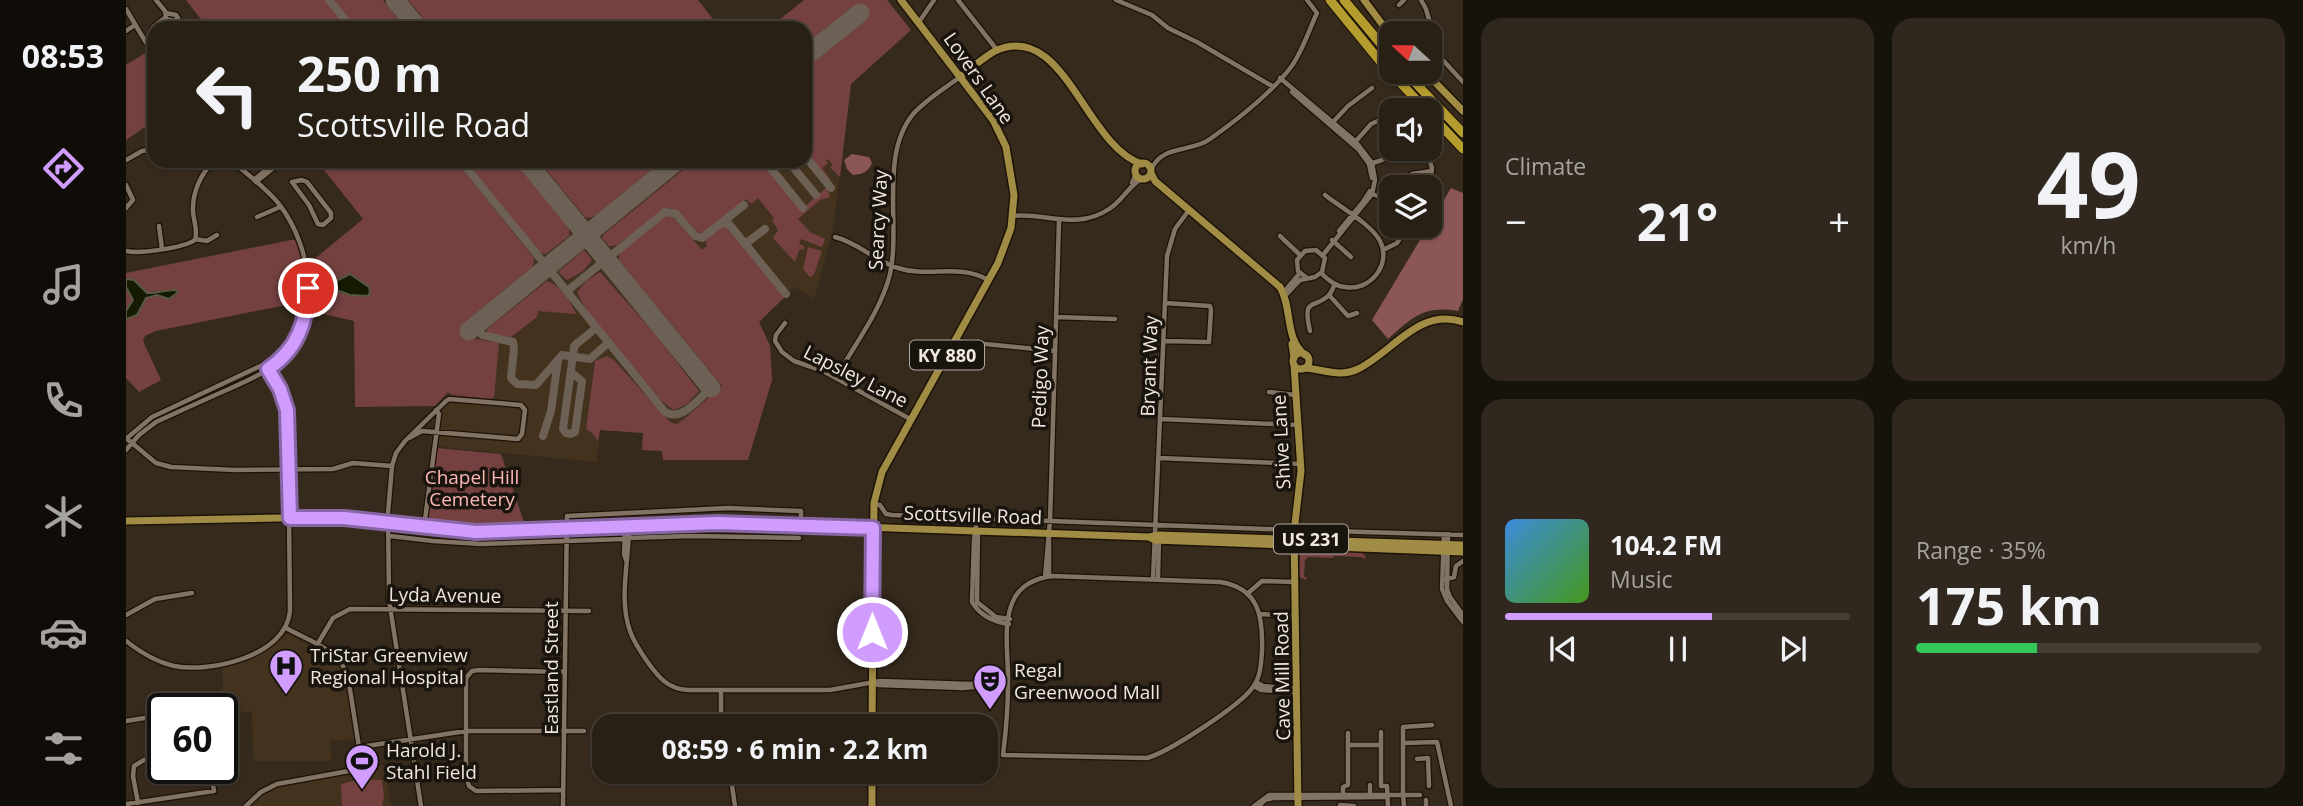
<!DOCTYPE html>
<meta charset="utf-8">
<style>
:root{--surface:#282015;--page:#30281e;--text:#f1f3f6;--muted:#a5a3a0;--line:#443e34;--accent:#d09dff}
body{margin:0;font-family:"Open Sans",sans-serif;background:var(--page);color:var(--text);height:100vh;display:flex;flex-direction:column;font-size:26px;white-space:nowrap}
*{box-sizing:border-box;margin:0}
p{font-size:23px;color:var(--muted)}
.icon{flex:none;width:38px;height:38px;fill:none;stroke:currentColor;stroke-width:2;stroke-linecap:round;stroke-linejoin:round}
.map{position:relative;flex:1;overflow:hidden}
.details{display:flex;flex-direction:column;gap:18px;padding:18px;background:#16120c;width:840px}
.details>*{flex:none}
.top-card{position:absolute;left:21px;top:21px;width:665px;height:147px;border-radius:21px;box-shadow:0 2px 5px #0004,0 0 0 2px var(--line);background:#282015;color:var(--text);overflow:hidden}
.needle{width:46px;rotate:291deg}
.controls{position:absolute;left:1253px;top:21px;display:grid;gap:14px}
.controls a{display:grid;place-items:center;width:63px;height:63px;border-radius:14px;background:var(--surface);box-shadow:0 2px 5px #0004,0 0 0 2px var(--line);font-size:35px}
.speed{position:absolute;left:21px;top:693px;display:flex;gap:14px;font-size:35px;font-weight:700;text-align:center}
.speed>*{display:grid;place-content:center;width:91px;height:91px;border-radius:50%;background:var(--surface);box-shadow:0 2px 5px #0004,0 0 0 2px var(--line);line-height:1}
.speed .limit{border:4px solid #111;border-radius:10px;background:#fff;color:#111}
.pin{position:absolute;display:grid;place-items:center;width:60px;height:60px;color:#fff;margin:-30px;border:4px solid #fff;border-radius:50%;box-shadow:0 2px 7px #0007}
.me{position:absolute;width:77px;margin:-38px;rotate:0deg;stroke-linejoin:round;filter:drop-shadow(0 0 5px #0008)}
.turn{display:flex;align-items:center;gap:24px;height:147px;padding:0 35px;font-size:32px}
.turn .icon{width:91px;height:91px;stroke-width:2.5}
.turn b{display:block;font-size:49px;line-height:60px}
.big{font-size:52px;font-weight:700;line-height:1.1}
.details .widget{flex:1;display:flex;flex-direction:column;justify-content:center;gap:10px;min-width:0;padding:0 24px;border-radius:21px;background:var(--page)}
.details .dial{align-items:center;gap:0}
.dial b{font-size:91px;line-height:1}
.song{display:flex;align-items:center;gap:21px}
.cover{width:84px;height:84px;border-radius:10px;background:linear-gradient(135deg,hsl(210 70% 55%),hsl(100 70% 35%))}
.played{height:7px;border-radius:4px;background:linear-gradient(90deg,var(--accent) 60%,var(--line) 60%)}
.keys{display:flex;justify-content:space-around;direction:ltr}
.heat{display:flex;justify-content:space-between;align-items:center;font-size:38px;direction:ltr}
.charge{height:10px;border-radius:5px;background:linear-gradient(90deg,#34c759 35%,var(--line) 0)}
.details .tiles{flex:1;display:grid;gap:18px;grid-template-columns:repeat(2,1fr)}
.trip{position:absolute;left:466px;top:714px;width:406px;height:70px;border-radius:21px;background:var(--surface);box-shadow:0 2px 5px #0004,0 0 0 2px var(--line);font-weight:700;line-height:70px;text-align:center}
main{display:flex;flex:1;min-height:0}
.dock{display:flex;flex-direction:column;width:126px;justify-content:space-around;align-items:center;background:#100d08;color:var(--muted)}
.dock .icon{width:49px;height:49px}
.dock .current{color:var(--accent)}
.dock b{font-size:32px;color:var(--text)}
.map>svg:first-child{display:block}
.built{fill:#42321e}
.green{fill:#744140}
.forest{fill:#8b5655}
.water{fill:#141b00;stroke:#565843;stroke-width:2}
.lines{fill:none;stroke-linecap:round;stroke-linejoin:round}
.taxiway{stroke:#6c6154;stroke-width:8}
.runway{stroke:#6c6154;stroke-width:19}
.minor-casing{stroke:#1d1206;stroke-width:7}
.major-casing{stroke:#1d1206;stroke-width:10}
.highway-casing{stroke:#1d1206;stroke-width:11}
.minor{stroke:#817464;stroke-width:4.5}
.major{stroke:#a08c44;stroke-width:7}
.highway{stroke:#b49c2f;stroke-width:9}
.route-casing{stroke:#8766a6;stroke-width:18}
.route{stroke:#d09dff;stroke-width:12}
.labels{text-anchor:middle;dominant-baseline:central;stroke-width:7;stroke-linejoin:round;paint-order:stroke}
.shield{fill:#19140e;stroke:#b0a8a0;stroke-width:2}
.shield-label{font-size:18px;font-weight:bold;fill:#f0e8df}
.street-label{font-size:19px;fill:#f0e8df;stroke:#19140e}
.park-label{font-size:19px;fill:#fdb7b5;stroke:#19140e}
.poi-label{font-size:19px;fill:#f0e8df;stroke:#19140e;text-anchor:start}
</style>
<main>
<nav class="dock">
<b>08:53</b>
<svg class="icon current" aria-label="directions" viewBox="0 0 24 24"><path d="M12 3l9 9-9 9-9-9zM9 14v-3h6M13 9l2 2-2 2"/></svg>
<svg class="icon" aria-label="music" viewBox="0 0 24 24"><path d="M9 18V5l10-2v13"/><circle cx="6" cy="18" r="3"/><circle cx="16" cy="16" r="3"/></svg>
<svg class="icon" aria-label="phone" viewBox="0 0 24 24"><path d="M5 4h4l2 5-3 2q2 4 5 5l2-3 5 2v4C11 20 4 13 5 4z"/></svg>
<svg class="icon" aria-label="climate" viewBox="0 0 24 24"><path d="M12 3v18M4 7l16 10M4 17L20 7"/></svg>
<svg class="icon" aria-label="car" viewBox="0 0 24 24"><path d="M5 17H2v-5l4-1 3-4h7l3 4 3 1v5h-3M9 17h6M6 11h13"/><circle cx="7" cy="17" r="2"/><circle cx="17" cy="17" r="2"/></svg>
<svg class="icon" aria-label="filters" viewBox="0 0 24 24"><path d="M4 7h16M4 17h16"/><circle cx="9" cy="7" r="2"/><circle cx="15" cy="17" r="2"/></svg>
</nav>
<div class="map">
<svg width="1337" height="806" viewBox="0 0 1337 806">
<rect width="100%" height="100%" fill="#362a1c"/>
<!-- built -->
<path class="built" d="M678,0h83l24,30 -60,54 -18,146 -19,69 -19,-12 -36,35 11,24 2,34 -24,80h-85l-1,-9 -20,-1 1,-17 -43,-3 -3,32 -167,-16 5,-40 -1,-245h371v-133h-36z
M161,634l47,24 10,13 11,68 -25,2 2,20 -75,1 -4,-5 -1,-46 -29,2 -1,-47 27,-6 24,-14z
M258,765l7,41h-144l7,-8 28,-16z"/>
<!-- green -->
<path class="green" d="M60,0h139l23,28h-154l9,-6z
M207,0h50l22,28h-49z
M282,0h290l22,28h-289z
M678,0h83l24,30 -60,54 -11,93 -10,-10 3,-2 -5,-6 -2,2 2,2 -6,5 8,11 1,6 -26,-33v-83l63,-51 -12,-14 -51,41v-17h-36z
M24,50l4,2v69l-28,19v-75z
M191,161h139l78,97 -1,8 -70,58 12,15 24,4 -5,54 -3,2 -39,-4 -4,-3 -13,14 -80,1 -1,-86 -48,-11v-9l-150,30 -11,5 -2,5 18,39 -22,12 -13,-14v-105l165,-33h8l7,26 57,-47z
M340,161h48l55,67v8l-23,18 -6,-1z
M413,161h123l-67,55 -7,2 -3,-1z
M568,161h69l39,48 25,-22 3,10 -10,3 -22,19 12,13 15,7 -3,8 -21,-8 -2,5 5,2v3l-5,1 -4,12 -22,-24 5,-8 -6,-10 2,-2 -16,-20 -7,6 -5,-5 -45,35c-13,-8 -17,-23 -34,-26l-50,37 -8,1 -7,-8 2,-4z
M543,216l5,2 28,32 5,-4 -2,-6c4,-7 14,-16 22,-14l58,71 -26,25 11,24 2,34 -24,80h-85l-1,-9 -20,-1 1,-17 -43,-3 -2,11 -5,-7 -7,-5 9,-68 12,-5 7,4 56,62 6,2 7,-4 39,-34 -103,-126v-7l3,-3 42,-33z
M682,247l14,4 -8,24 -4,2 -7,-8z
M458,250l8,10 -9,11 -16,9 -9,-8z
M474,272l56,63 43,56 -12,13 -13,6c-27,-17 -84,-89 -97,-118l9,-11z
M421,281c12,3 25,22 29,33l-38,-3 -1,6 -26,20 -24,-3v-5z
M311,448l64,6 24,71 -63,1 -32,-3 -2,-3z
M1176,549l59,2 5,6 -1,2 -4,-2 -27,-1 -1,2 -25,-1 -3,3 -1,17h3l-1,3 -7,-3 1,-24z
M235,779l21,1 2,16 -2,10h-40l-1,-22z"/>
<!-- forest -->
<path class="forest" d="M726,154l17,3 3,6c-4,9 -9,11 -19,12l-6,-6 -3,-9z
M1325,188l12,5v106l-5,12c-35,-6 -46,7 -70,28l-16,-19z"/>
<!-- water -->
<path class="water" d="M224,274l19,13 1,5 -2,4 -18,-1 -19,-7 3,-6z
M0,279l8,1 13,13c10,1 19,-4 29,-3l1,3 -8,6 -12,-4 -11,3 -9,17 -11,4v-8l7,-11 -7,-13z"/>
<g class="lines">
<!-- taxiway -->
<path class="taxiway" d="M203,0l23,28
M679,156l26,32
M335,161l204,251c17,10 33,-13 46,-24
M639,161l38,47
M662,161l28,34
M595,223l8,1 57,70
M619,244l20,-15
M441,291l98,-79 11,2 19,22 7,2 42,-33
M357,319l-5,9 4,7 31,7 1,6 -3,30 6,6 19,1 26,-30 28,4 18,-16
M448,346l22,-18
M445,372l11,9 -7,51 -4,2 -5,-1 -3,-4 11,-81 3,-5
M417,436l8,-25 7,-51"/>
<!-- runway -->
<path class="runway" d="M269,0l23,28
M679,57l55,-44
M400,161l185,227
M343,331l208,-170"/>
<!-- minor casing -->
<g class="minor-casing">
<path id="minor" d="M832,0l39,50
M990,0l36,15 16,13 29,14 75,44
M1295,0l5,9 14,48 23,25
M1273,5l5,-5
M0,9l28,47
M39,19l9,2 4,-3 -2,-3 -10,-2
M793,22l15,-22
M27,27l13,-10 -1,-6 -9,-11
M0,31l9,-6
M1154,78l75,63 17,22 3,17 -3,14 -49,61
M1166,92l66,57 11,15 3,14
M1207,122l15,-16 24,-18
M1230,141l15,-17 20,-9
M1300,149l6,19 -3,19
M0,160l16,-9 12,-2
M1244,164l12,-4 11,-8
M1025,170c11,-26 40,-17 59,-31 27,-19 62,-47 81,-72 11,-15 18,-37 26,-54l-10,-13
M128,180l22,-19
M176,180l5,2 24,31v5l-8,7 -5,-1 -9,-19 -17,-23z
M130,182l26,-21
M1006,183l4,-9
M0,185l7,15 -7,8
M1270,187l16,-13 20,-3
M1244,193l15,6 6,-7
M886,216c34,-4 64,15 97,-7 13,-8 19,-22 32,-30
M131,217l23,-10
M33,226l3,23
M1213,231l24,-29 7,-11
M1154,236l20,19
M709,237c22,5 40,24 63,31 30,10 62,-5 90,12
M69,239l12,2 10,-6
M1206,240l19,17
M1257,250l14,-7 11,-17
M0,251c14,3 57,-3 69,-11 3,-9 -1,-18 -2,-28 -1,-20 7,-36 20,-51
M1195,273c7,7 14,13 24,14 25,5 47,-23 35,-46 -8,-16 -40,-34 -55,-46
M1157,293l17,-20
M1203,295l19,21 9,-3
M1159,296l15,-16 15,-3 7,-5 3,-14 -9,-8 -11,1 -8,9 1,11 9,7
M930,317l59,2
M659,323l-9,12 -1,6 7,11 12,9 29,10 87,48
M1184,331c-8,-35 4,-21 19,-36 3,-3 4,-8 6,-11
M829,341l100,10
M1038,341l45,1 2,-32 -1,-4 -45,-3
M710,378c18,-33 45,-67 54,-104 11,-50 -11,-120 24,-161 13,-14 31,-25 46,-36
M1143,392l26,3
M1035,419l136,6
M0,438l30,25 15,4 64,3 98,-1 20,-6 39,3
M1,438l25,-21 119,-56 15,-13 13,-19
M283,438l13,-7 96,8 4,-5 3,-24 -4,-5 -72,-6 -3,2 -41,40 -9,12 -4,13 -4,47 1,87 32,206
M0,450l13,-15 17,-13c24,-11 48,-22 73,-33 15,-7 33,-14 47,-25 48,-38 37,-116 3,-160 -13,-16 -31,-29 -47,-43
M1033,458l142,6
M748,504l6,1 6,9 6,1 402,15
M500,526l3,7c-1,31 -10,68 1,98 4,12 12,23 19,33 11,15 20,25 39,26h142l50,-9 90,3 38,-5
M850,526l-2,13 -2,63c8,13 22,20 37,22
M298,527l15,-113 -3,-4
M499,528l-1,26 2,6
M852,530l-1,72 19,15 14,2
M1172,530l165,5
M1318,534l-2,55 5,12 16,21
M1322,534l-1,55 3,8 13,18
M264,536l43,5 48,3 143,-5
M503,538l62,-2 108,2
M923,576v-40
M926,576l168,6c40,6 43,36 42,69 -1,12 -1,25 -9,36 -12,18 -84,65 -106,71l-144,-3c3,-24 5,-47 5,-71 1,-27 -7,-62 7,-87 8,-13 22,-19 37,-21z
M919,577l5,-56 9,-300
M1027,579l14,-323 8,-27 14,-19
M1320,579l8,-2 2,-11 7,-5
M1032,580l1,-42
M1121,594l15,-13 34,1
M1134,614l35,2
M0,615l29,-16 37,-6
M0,641c14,11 30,21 48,25 37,7 112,-10 116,-55l-2,-196 -6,-22 -17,-29
M191,645l16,-27 17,-9 239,2
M1130,682l7,4 33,3
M747,683l5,2 85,3 45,-4
M1128,686l7,4 33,2 3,-2
M595,690v36
M0,721l37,-6
M1255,732v54h6l1,20
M1278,743l33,-1 14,64
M1222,745h33
M234,747l106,-16h118
M1291,759l11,-1 1,28
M604,772l5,34
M1244,785v9
M437,790l-87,1 -7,-5 -3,-12v-96l6,-7 7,-1 85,2
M1262,795h15v-68l29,-2
M1217,796v-9l5,-2v-52
M12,803l-5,-27 1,-10 10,-6 19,-3
M0,804l88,-13 -4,-23
M1214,805l14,1
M120,806l15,-14 16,-8 83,-15 2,-3 -14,-89c-8,-28 -39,-36 -62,-49
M437,806l4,-290 161,-8 73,3v13
M1128,806l15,-11h119l-3,2 -112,1 -8,2 -6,6
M1278,806l-1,-11h17
M1300,806v-6"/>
</g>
<!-- major casing -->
<g class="major-casing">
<path id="major" d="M1238,0l27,36
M1299,72l38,39
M834,77c11,-9 23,-19 35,-26 69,-32 90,95 147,113
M1009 171a8 8 0 1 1 16 0a8 8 0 1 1-16 0Z
M1025,173l4,8 125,106c13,22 4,51 25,68
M1166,344l2,14
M1167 361a8 8 0 1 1 16 0a8 8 0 1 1-16 0Z
M1168,365l7,106 -7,61 4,274
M1178,368c19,1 35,10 54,1 35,-17 61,-62 105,-47
M0,521l203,-4 123,13 46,2 178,-8 72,-1 401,14 6,3 308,12
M1023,537l10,-2 304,10
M746,726l2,-223 8,-31 116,-209 13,-35 3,-33 -8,-48 -13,-27 -92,-120
M746,772v34"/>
</g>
<!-- highway casing -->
<g class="highway-casing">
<path id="highway" d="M1204,0l49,60 47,50
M1218,0l47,56
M1279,72l58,61
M1304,114l33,35"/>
</g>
<!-- minor -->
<use href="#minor" class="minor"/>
<!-- major -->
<use href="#major" class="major"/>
<!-- highway -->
<use href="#highway" class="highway"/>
</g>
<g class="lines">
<!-- route casing -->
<g class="route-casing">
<path id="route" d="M182,288c-1,34 -11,62 -40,81l12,20 7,21 3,108h54l132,14 241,-9 156,5 -1,104"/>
</g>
<!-- route -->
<use href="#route" class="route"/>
</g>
<!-- icons -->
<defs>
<g id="hospital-pin" transform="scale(1.75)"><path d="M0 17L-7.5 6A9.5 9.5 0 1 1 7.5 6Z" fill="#d09dff" stroke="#19140e"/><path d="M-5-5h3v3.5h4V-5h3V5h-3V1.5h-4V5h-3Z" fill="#111"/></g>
<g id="theatre-pin" transform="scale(1.75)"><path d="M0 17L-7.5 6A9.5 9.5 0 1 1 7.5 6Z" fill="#d09dff" stroke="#19140e"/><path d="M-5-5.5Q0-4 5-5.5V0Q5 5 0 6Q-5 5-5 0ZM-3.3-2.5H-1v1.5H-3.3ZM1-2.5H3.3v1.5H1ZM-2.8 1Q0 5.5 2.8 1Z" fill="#111"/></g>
<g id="stadium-pin" transform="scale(1.75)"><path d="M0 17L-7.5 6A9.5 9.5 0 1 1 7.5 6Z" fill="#d09dff" stroke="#19140e"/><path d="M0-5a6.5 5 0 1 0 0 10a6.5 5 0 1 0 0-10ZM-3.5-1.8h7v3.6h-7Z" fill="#111"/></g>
</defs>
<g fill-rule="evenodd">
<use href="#hospital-pin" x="160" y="666"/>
<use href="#theatre-pin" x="864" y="681"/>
<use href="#stadium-pin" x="236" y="761"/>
</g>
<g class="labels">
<!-- shield labels -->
<g class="shield">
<rect x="784" y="340.5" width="74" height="29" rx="5"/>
<rect x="1148" y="524.5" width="74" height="29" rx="5"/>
</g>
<g class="shield-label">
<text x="821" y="355">KY 880</text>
<text x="1185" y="539">US 231</text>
</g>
<!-- street labels -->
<g class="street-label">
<text transform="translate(853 78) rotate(55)">Lovers Lane</text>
<text transform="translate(752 220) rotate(-87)">Searcy Way</text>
<text transform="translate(1023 366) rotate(-88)">Bryant Way</text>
<text transform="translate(730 376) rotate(27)">Lapsley Lane</text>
<text transform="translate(914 377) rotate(-88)">Pedigo Way</text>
<text transform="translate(1155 442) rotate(-93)">Shive Lane</text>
<text transform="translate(847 515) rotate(2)">Scottsville Road</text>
<text transform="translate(319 595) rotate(1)">Lyda Avenue</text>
<text transform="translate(425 668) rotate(-90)">Eastland Street</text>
<text transform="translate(1156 676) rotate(-91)">Cave Mill Road</text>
</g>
<!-- park labels -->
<g class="park-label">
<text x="346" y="477">Chapel Hill<tspan x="346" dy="22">Cemetery</tspan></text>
</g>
<!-- poi labels -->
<g class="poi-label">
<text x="184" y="655">TriStar Greenview<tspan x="184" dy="22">Regional Hospital</tspan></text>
<text x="888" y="670">Regal<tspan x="888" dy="22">Greenwood Mall</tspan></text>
<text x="260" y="750">Harold J.<tspan x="260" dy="22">Stahl Field</tspan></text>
</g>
</g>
</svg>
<div class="controls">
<a><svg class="needle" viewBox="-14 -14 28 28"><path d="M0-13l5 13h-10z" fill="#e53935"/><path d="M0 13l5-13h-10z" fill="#a5a3a0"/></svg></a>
<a><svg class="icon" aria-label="sound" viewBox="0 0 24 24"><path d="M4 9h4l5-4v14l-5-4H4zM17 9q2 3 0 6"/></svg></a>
<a><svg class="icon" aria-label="layers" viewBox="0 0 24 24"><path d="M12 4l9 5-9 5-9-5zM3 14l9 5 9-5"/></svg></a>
</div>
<div class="speed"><div class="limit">60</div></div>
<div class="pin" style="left:182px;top:288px;background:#d93025"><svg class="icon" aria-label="arrive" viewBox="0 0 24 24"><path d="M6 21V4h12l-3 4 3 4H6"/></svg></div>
<svg class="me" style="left:746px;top:632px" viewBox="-20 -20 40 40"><circle r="17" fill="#d09dff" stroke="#fff" stroke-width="3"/><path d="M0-11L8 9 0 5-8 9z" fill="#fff"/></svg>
<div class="trip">08:59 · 6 min · 2.2 km</div>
<div class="top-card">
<div class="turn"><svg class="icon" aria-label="left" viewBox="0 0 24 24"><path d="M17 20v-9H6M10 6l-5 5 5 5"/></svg><div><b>250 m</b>Scottsville Road</div></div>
</div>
</div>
<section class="details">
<div class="tiles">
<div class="widget"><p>Climate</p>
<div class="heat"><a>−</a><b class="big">21°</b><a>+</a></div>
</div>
<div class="widget dial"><b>49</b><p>km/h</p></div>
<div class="widget">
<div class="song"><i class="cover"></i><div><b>104.2 FM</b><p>Music</p></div></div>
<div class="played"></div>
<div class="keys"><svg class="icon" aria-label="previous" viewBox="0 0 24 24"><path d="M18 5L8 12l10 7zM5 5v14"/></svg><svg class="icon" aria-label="pause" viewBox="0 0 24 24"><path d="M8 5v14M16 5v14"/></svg><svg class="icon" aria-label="next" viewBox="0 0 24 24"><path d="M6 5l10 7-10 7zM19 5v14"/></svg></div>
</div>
<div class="widget"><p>Range · 35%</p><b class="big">175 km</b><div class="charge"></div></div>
</div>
</section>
</main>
